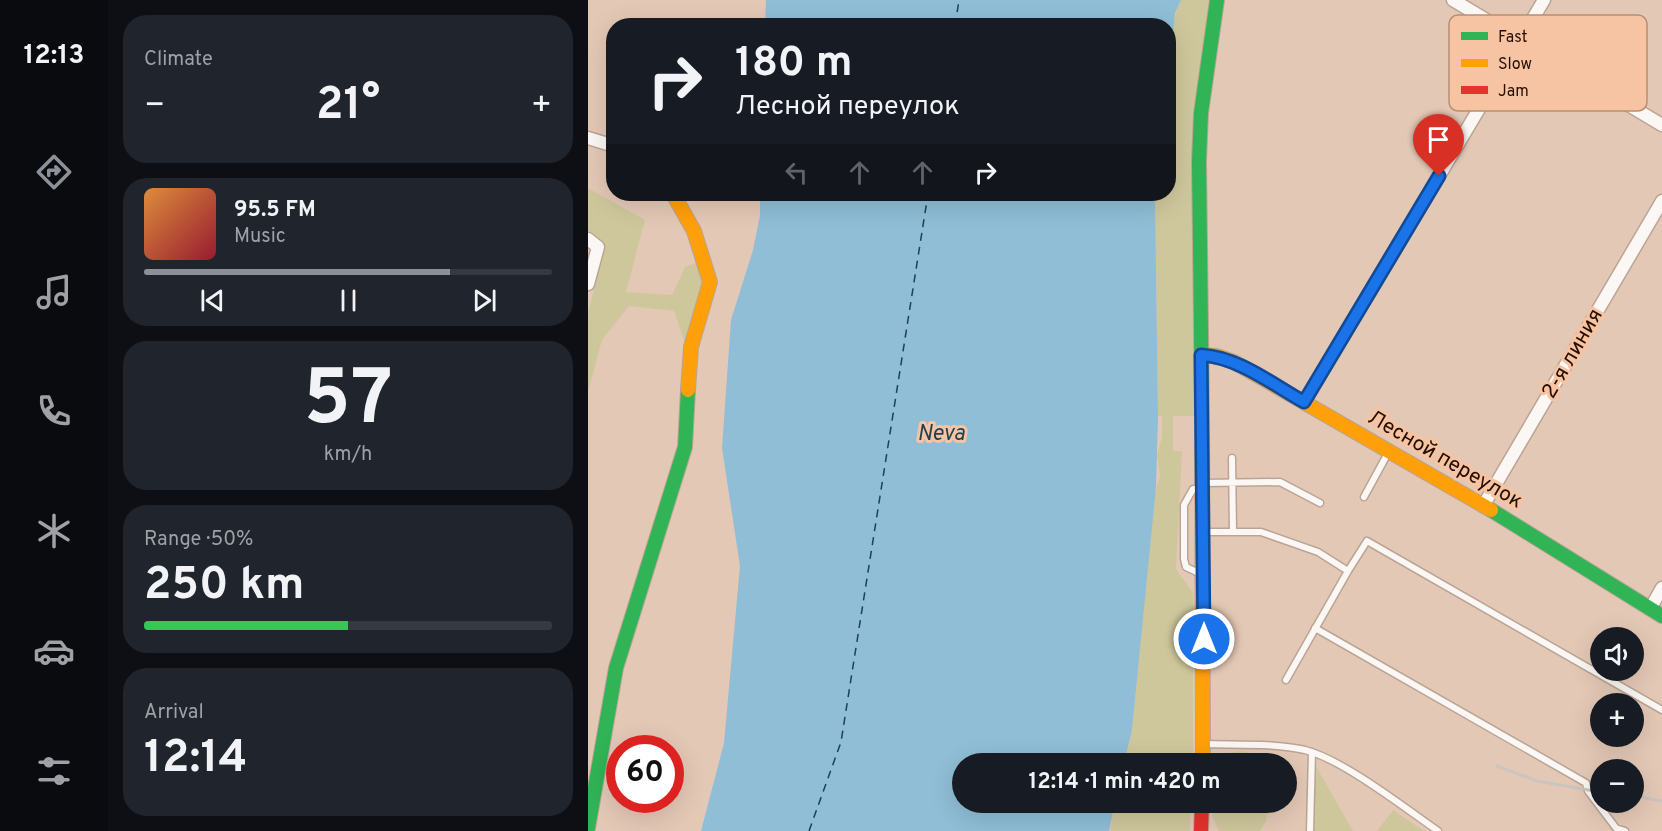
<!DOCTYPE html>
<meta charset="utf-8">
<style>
:root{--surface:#171b24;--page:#20242c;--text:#f1f3f6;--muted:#9ea1a6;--line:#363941;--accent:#8c9099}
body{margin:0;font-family:Overpass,sans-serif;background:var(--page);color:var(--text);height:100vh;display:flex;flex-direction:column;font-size:22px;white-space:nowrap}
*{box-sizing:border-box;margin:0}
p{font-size:20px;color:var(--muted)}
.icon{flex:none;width:33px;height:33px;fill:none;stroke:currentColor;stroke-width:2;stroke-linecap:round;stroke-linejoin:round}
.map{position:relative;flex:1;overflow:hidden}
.details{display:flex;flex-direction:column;gap:15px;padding:15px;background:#0d0f14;width:480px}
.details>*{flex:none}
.guide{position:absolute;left:18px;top:18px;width:570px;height:183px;border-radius:24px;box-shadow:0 6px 24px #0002;background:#171b24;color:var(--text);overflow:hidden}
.controls{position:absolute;left:1002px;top:627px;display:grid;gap:12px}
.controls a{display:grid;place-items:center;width:54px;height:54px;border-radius:50%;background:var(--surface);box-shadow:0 6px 24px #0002;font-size:30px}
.speed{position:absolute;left:18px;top:735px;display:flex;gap:12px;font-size:30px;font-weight:700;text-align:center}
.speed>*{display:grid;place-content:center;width:78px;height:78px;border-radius:50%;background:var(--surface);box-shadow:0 6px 24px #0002;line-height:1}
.speed .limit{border:9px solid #d22;background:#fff;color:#111}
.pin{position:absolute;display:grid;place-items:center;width:51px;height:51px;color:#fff;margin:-62px -26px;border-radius:50% 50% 50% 0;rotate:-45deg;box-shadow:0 0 6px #0007}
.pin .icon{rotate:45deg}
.me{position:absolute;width:66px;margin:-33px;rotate:0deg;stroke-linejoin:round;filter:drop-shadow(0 0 4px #0008)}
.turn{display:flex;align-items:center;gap:21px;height:126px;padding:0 30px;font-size:27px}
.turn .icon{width:78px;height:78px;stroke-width:2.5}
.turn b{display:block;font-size:42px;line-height:51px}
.lanes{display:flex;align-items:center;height:57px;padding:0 30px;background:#0003;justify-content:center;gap:30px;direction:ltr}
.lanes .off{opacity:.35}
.big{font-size:45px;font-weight:700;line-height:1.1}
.details .tile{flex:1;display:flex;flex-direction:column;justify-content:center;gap:9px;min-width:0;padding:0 21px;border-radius:24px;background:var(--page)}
.details .dial{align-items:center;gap:0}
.dial b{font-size:78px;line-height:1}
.song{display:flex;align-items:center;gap:18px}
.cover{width:72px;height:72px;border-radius:9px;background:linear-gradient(135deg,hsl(30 70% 55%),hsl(350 70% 35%))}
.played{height:6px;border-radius:3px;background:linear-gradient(90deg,var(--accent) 75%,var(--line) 75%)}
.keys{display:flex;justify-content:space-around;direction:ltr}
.heat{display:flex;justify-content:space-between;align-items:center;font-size:33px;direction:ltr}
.charge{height:9px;border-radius:4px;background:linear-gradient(90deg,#34c759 50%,var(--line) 0)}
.trip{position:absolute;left:364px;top:753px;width:345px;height:60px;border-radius:30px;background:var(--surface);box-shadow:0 6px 24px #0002;font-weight:700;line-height:60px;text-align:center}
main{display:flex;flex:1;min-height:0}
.tab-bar{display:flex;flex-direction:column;width:108px;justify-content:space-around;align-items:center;background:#090b0e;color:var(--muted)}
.tab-bar .icon{width:42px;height:42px}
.tab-bar .active{color:var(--accent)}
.tab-bar b{font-size:27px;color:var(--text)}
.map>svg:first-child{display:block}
.green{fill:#cfc79c}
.water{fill:#8fbed6}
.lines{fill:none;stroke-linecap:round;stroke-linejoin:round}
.ferry{stroke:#1e4153;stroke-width:1.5;stroke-dasharray:8 6;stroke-linecap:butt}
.lane-casing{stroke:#bba494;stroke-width:9}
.street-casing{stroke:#bba494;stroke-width:15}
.fast-casing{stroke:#bba494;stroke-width:16}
.slow-casing{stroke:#bba494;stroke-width:16}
.jam-casing{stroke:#bba494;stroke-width:16}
.lane{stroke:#fbf7f4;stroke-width:6}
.street{stroke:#fbf7f4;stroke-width:12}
.fast{stroke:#30b455;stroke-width:14}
.slow{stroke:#ff9f0a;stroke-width:14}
.jam{stroke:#e5322d;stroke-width:14}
.rail{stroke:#ccc4be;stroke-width:3}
.route-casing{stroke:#114b97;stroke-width:15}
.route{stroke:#1a73e8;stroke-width:10}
.labels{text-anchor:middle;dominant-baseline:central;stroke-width:6;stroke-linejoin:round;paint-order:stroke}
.street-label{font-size:21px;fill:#250f02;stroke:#f7c4a3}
.water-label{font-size:22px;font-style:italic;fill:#1e4153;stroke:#f7c4a3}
.key{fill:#f7c4a3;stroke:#b88e73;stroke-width:1.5}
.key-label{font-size:16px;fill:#250f02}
</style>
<main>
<nav class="tab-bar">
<b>12:13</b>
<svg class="icon active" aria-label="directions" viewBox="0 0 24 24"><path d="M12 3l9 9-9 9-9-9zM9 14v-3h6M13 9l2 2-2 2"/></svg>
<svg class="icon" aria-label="music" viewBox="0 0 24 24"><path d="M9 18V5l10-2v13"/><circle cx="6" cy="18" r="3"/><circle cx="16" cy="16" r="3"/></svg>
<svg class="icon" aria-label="phone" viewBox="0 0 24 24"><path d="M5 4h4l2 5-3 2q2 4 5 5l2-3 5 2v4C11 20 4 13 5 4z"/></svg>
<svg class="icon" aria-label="climate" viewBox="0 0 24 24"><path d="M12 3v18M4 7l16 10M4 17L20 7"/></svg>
<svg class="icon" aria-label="car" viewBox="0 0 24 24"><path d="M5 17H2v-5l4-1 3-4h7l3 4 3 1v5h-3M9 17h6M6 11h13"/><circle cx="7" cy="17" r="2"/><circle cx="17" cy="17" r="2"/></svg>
<svg class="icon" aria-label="filters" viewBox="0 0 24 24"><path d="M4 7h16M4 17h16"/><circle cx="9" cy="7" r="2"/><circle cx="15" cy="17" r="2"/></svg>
</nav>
<section class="details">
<div class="tile"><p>Climate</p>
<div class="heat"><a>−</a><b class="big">21°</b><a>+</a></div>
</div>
<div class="tile">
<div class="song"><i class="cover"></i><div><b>95.5 FM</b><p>Music</p></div></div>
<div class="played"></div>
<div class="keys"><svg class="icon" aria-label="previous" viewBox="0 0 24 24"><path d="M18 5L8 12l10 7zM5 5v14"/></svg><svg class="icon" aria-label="pause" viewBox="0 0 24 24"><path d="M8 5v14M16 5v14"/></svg><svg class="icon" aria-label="next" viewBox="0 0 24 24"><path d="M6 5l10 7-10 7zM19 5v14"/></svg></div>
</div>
<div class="tile dial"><b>57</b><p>km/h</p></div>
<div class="tile"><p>Range · 50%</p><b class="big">250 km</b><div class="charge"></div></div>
<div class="tile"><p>Arrival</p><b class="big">12:14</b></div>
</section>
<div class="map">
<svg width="1074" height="831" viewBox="0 0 1074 831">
<rect width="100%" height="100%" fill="#e4c8b6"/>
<!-- green -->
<path class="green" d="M593,0h29l-17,112 1,304h-21v35h9l-6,118 17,24v170l-69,1 8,-34 23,-237 5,-17 -3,-21 5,-18v-21h-4l-3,-222h13c1,-51 -9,-151 13,-194z
M0,188l57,32 -19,72 46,3 13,-28 13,-5 6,23 -18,61 -12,-35 -45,-5 -27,34 -14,52v-79l17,-67 -17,-14z
M656,751l14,5 8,7h-46l6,-10z
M726,763l39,68h-40z
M527,803h76l-1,28h-80z
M628,803h53l-3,18 -6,10h-41l-7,-16z
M805,810l31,21h-47z"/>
<!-- water -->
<path class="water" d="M178,0h415l-6,13 -6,54 -1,-41 -403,-1z
M172,194h395l3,222 -2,71 -24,243 -8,33 -161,1v38l152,1 -6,28h-408l23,-88 16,-177 -18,-118 9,-128 22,-70 7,-35z"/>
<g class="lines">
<!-- ferry -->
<path class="ferry" d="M367,26l4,-26
M221,831l32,-89 87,-548"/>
<!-- lane casing -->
<g class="lane-casing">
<path id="lane" d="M644,458l1,73
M616,483l76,-1 40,21
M611,489h-6l-9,16v54l2,8 15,7
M776,497l24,-44
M616,532h57l57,20 30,19 -62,109
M760,571l19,-30 295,169
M727,628l271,155 2,8 28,37 9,3
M616,744c33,1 69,-1 101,6 37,9 100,58 133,81
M722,831l2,-79"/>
</g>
<!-- street casing -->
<g class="street-casing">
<path id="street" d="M865,0l209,125
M0,138l26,8
M0,239l10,8 -10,37
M716,402l240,-402
M895,506l179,-305
M1062,609l12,-21"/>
</g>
<!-- fast casing -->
<g class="fast-casing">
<path id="fast" d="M614,414l-3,-253 2,-48 16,-113
M903,510l171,106
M0,828l28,-160 69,-221 3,-57"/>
</g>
<!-- slow casing -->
<g class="slow-casing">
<path id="slow" d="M85,194l21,37 16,51 -19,65 -3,43
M613,355l16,1 17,6 257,148
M614,414l1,350"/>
</g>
<!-- jam casing -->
<g class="jam-casing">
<path id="jam" d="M613,831l1,-29"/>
</g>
<!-- lane -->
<use href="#lane" class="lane"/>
<!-- street -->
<use href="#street" class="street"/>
<!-- fast -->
<use href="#fast" class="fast"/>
<!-- slow -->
<use href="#slow" class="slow"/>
<!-- jam -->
<use href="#jam" class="jam"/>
<!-- rail -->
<path class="rail" d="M909,766l40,15 63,11
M1046,796l28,5"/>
</g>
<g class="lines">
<!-- route casing -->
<g class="route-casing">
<path id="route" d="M616,639l-3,-284c37,2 71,29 103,47l135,-226"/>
</g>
<!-- route -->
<use href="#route" class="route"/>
</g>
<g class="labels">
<!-- street labels -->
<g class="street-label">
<text transform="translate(985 354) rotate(-60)">2-я линия</text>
<text transform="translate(857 460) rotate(30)">Лесной переулок</text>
</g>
<!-- water labels -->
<g class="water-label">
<text x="353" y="434">Neva</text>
</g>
</g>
<!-- legend -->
<rect x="861" y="15" width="198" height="96" rx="9" class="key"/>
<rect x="873" y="32" width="27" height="8" fill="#30b455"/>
<rect x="873" y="59" width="27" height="8" fill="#ff9f0a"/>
<rect x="873" y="86" width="27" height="8" fill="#e5322d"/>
<g class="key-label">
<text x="910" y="42">Fast</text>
<text x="910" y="69">Slow</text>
<text x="910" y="96">Jam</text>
</g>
</svg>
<div class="controls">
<a><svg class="icon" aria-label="sound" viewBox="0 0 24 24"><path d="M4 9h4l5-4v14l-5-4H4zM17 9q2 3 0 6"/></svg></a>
<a>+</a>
<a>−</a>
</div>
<div class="speed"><div class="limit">60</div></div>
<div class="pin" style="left:851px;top:176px;background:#d93025"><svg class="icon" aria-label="arrive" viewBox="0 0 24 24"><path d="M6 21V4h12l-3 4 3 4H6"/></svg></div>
<svg class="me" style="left:616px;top:639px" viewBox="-20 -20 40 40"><circle r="17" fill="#1a73e8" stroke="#fff" stroke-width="3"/><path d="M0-11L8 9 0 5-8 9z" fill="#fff"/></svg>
<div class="trip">12:14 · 1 min · 420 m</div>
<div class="guide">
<div class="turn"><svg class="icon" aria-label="right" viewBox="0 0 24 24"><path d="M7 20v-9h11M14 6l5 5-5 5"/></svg><div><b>180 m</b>Лесной переулок</div></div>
<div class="lanes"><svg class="icon off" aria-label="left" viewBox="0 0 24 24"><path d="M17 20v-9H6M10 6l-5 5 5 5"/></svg><svg class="icon off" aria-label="ahead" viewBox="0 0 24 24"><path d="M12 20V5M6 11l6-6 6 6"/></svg><svg class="icon off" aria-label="ahead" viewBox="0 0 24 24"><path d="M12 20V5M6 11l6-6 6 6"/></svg><svg class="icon" aria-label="right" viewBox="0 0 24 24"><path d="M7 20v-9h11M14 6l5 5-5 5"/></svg></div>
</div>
</div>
</main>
